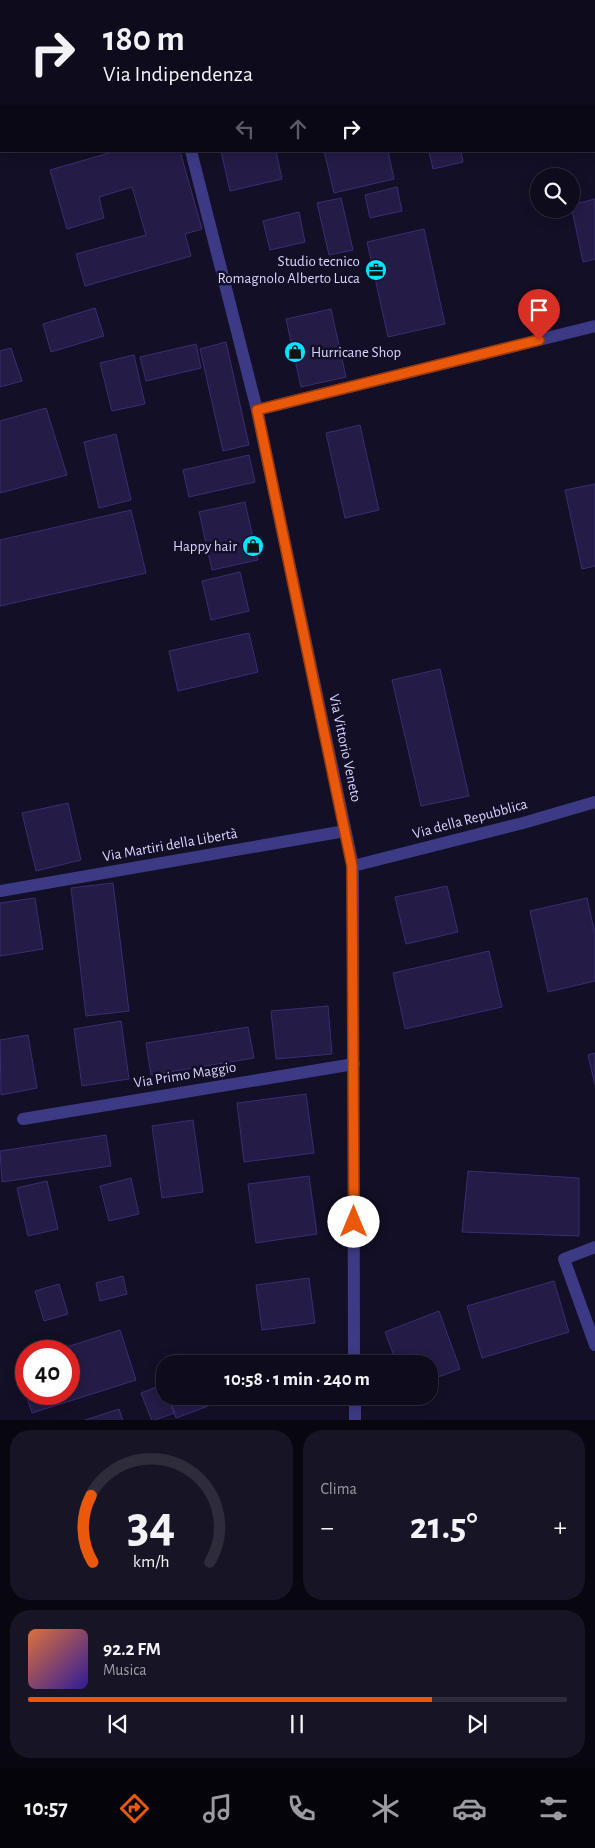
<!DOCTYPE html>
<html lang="it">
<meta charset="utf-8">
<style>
:root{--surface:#0e0b1c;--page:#171425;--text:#f1f3f6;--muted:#9b9ba3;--line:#2e2b3b;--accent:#ea580c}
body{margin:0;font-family:"Alegreya Sans",sans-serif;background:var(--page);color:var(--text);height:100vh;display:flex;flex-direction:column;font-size:19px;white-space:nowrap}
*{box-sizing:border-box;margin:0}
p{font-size:16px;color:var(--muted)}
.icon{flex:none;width:28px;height:28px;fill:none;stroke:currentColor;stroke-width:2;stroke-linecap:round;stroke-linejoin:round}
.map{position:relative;height:1420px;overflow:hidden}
.panel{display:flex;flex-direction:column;gap:10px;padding:10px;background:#08060f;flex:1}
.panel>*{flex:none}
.top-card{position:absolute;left:0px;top:0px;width:595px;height:152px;box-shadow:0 2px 12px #0003,0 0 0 1px var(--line);background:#0e0b1c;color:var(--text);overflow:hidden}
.buttons{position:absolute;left:530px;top:168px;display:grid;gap:10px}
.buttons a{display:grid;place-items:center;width:50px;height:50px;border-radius:50%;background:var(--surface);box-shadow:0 2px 12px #0003,0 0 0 1px var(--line);font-size:25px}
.speed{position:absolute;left:15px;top:1340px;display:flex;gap:10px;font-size:25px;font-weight:700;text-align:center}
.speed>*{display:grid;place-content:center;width:65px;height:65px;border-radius:50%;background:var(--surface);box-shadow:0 2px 12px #0003,0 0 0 1px var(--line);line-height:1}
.speed .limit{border:8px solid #d22;background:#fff;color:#111}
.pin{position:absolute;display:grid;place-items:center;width:42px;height:42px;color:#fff;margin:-51px -21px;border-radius:50% 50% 50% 0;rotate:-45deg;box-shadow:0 0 5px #0007}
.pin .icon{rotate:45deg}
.me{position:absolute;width:55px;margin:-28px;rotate:0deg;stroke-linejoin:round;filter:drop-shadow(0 0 4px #0008)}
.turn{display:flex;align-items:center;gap:18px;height:105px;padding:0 20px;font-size:22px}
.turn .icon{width:65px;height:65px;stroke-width:2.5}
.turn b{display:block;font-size:35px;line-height:42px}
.lanes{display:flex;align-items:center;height:48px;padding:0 20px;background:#0003;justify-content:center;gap:25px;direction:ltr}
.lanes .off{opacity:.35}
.big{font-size:38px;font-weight:700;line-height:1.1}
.panel .card{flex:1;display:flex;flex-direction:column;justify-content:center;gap:8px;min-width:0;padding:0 18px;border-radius:20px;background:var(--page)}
.panel .dial{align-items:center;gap:0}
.dial svg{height:130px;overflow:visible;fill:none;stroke:var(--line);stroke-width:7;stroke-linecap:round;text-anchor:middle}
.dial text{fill:var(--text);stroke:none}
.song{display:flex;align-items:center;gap:15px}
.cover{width:60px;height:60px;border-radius:8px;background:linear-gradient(135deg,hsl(20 70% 55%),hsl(250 70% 35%))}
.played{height:5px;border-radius:2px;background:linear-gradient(90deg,var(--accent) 75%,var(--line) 75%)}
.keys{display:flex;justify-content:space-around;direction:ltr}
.heat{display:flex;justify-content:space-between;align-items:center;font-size:28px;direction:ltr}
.panel .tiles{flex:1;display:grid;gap:10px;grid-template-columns:1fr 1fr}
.card:last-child{grid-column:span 2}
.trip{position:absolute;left:156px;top:1355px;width:282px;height:50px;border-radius:20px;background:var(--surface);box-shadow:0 2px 12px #0003,0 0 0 1px var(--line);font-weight:700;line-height:50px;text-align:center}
.tab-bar{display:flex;height:80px;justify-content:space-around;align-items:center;background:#06040b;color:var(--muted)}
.tab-bar .icon{width:35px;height:35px}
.tab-bar .selected{color:var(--accent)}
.tab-bar b{font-size:22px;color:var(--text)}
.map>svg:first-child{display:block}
.building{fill:#241b47;stroke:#3b2d73}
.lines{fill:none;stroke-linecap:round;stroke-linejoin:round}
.minor{stroke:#3d3a85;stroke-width:12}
.tertiary{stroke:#3d3a85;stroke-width:12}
.secondary{stroke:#6f6bff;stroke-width:12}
.route-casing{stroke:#983908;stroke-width:12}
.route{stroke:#ea580c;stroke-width:9}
.labels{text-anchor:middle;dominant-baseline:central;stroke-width:5;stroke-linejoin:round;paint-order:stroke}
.poi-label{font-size:15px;fill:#d9d4ff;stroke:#130f26;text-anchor:end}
.street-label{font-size:15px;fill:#d9d4ff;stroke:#130f26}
</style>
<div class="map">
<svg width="595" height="1421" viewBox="0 0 595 1421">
<rect width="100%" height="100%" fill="#130f26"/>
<!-- building -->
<path class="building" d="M116,151h64l22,78 -17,5 6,22 -106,30 -9,-32 70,-19 -14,-48 -33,10 5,21 -37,11 -17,-59z
M221,151h55l6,28 -52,12z
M324,151h64l6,28 -60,14z
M429,151h32l2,11 -30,7z
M397,187l5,24 -32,7 -5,-23z
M341,198l12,52 -24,5 -12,-52z
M595,199v60l-12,3 -12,-57z
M299,212l6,30 -35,8 -7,-29z
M424,229l21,95 -57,13 -21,-95z
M95,308l9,28 -53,16 -8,-28z
M331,309l15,68 -45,10 -15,-68z
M226,342l23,103 -26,6 -23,-102z
M196,344l5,24 -55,13 -6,-24z
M11,348l11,33 -22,6v-36z
M134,355l11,49 -33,7 -12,-48z
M46,408l21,67 -67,18v-72z
M360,425l19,85 -34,8 -19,-85z
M116,434l15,66 -32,8 -15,-66z
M249,455l6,27 -66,15 -6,-27z
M595,484v82l-13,3 -17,-79z
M245,502l13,58 -46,10 -13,-58z
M131,510l15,63 -146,33v-66z
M240,572l9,39 -38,9 -9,-39z
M249,633l9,39 -80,19 -9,-40z
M440,669l29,127 -48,10 -29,-126z
M68,803l13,57 -45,11 -14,-58z
M113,883l16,128 -43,5 -15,-128z
M447,886l11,46 -52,12 -11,-47z
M35,898l8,51 -43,7v-53z
M587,898l8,36v47l-47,11 -18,-81z
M489,951l13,56 -97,22 -12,-56z
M328,1006l4,48 -56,5 -5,-48z
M121,1021l8,58 -47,7 -8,-57z
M248,1027l6,31 -103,17 -5,-32z
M28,1035l9,53 -36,7 -1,-55z
M595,1053v32l-7,-30z
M306,1094l8,59 -70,9 -7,-59z
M193,1120l10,72 -41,6 -10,-72z
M106,1135l5,31 -109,16 -2,-31z
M468,1171l111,7v58l-117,-4z
M309,1176l8,58 -61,9 -8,-59z
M131,1178l8,36 -30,7 -9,-35z
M47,1181l11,48 -30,7 -11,-48z
M123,1276l4,18 -27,7 -4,-18z
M309,1278l6,45 -53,7 -6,-45z
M554,1281l15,51 -87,26 -15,-52z
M59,1284l9,30 -24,7 -9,-30z
M439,1311l21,58 -30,11v-16h-33l-12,-32z
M120,1330l16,50 -104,33 -16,-50 10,-3v34h43v-43h-15z
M164,1384l1,12h3l7,17 -23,8 -11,-28z
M168,1396h30l5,12 -27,10z
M198,1396h36l-31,12z
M119,1409l4,12h-41z"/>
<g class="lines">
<!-- minor -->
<path class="minor" d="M257,410l338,-84
M353,866l170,-43 72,-21
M0,891l345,-60
M23,1119l331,-55
M595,1247l-31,12 31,86"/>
<!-- tertiary -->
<path class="tertiary" d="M125,0l1,1
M191,151l66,259 96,456 1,498
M355,1396v25"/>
<!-- secondary -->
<path class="secondary" d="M494,1l4,-1
M0,147l1,-1"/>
</g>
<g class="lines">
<!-- route casing -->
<g class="route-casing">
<path id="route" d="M354,1222l-2,-356 -95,-456 282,-70"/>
</g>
<!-- route -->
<use href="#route" class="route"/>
</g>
<!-- icons -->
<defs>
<g id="office-disc" transform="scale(1.125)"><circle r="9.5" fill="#00e5ff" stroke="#130f26"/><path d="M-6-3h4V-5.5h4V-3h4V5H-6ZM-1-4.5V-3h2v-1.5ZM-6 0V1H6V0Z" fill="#111"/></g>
<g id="shop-disc" transform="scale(1.125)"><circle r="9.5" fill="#00e5ff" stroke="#130f26"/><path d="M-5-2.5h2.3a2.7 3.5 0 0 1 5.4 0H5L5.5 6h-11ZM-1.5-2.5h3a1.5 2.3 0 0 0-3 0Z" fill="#111"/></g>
</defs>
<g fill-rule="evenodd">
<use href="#office-disc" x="376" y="270"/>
<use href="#shop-disc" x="295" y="352"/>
<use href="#shop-disc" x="253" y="546"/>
</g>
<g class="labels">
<!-- poi labels -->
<g class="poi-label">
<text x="360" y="261">Studio tecnico<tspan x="360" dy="17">Romagnolo Alberto Luca</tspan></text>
<text x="311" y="352" text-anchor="start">Hurricane Shop</text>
<text x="237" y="546">Happy hair</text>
</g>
<!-- street labels -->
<g class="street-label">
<text transform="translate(345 748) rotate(78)">Via Vittorio Veneto</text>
<text transform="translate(470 819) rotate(-15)">Via della Repubblica</text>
<text transform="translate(170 845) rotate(-10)">Via Martiri della Libertà</text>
<text transform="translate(185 1075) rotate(-9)">Via Primo Maggio</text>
</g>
</g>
</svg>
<div class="buttons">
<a><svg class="icon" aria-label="search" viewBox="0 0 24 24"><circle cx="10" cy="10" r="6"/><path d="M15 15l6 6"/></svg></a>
</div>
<div class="speed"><div class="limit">40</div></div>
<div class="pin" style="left:539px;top:340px;background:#d93025"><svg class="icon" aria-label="arrive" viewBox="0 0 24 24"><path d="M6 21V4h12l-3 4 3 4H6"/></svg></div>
<svg class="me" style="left:354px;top:1222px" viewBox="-20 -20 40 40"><circle r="19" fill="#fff"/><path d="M0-13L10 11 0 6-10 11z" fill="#ea580c"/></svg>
<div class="trip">10:58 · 1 min · 240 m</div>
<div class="top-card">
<div class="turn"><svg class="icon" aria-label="right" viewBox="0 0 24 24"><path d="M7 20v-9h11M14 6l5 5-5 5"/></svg><div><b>180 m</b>Via Indipendenza</div></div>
<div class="lanes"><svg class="icon off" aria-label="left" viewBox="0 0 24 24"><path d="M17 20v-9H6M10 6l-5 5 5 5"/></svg><svg class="icon off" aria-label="ahead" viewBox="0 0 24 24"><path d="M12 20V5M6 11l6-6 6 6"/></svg><svg class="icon" aria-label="right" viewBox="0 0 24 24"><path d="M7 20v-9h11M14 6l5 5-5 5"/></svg></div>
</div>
</div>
<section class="panel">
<div class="tiles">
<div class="card dial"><svg viewBox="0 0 100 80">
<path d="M14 69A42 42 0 1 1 86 69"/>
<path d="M14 69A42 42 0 0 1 13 28" stroke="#ea580c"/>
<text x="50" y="56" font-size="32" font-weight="700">34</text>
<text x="50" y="72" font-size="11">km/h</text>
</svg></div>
<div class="card"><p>Clima</p>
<div class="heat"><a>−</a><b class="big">21.5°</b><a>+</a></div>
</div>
<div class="card">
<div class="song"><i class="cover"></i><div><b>92.2 FM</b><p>Musica</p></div></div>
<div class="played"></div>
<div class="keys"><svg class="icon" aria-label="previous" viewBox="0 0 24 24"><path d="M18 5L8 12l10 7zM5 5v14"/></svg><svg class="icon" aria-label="pause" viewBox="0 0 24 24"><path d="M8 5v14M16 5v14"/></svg><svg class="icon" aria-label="next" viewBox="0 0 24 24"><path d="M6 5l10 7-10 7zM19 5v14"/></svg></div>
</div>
</div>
</section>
<nav class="tab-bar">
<b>10:57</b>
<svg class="icon selected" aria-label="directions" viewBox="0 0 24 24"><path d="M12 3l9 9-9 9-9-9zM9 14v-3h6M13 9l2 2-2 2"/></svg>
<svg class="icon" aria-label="music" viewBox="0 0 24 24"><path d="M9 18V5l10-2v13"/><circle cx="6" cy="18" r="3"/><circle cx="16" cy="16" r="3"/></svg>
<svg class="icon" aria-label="phone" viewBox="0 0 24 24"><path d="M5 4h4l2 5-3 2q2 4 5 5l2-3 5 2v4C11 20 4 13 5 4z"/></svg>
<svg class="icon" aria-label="climate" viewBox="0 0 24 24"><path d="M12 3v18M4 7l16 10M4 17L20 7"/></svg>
<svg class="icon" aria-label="car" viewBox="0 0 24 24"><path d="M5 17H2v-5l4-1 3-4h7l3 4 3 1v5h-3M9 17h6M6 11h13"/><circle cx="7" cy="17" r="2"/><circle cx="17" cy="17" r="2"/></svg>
<svg class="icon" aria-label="filters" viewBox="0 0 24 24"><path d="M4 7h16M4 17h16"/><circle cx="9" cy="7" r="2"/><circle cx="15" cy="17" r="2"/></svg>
</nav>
